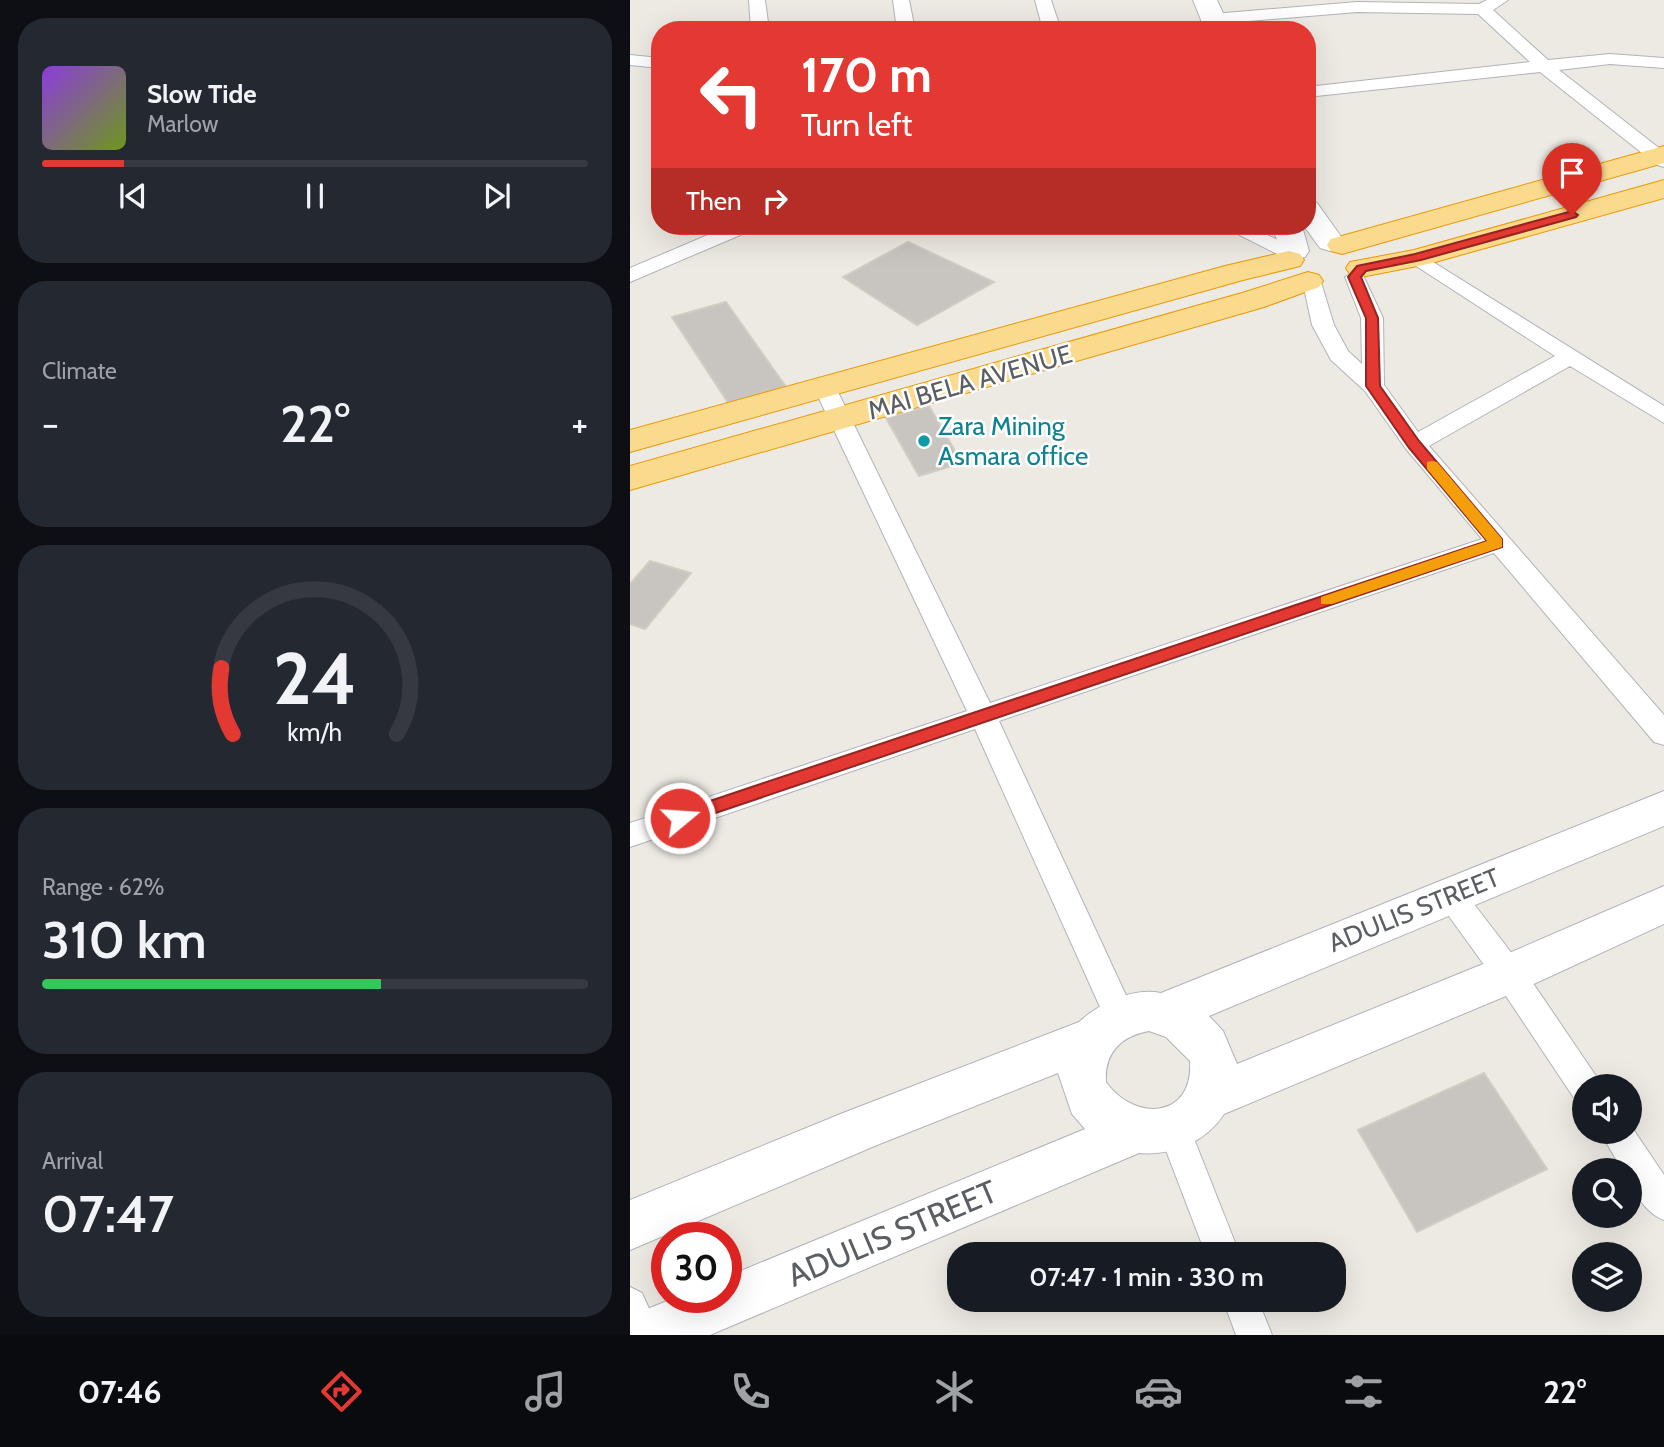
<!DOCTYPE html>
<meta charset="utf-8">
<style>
:root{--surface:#171b24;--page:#242831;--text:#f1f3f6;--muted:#9ea1a6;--line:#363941;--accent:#e43932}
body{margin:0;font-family:Cabin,sans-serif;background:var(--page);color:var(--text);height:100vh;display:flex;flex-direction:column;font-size:26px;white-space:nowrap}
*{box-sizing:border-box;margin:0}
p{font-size:23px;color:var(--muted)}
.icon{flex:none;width:38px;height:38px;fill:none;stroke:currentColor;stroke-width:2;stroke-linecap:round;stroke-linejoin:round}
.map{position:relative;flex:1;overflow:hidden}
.drawer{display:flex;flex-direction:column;gap:18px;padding:18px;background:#0d0f14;width:630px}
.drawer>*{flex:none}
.hud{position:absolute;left:21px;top:21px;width:665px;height:214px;border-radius:28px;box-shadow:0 7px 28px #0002;background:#e43932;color:#fff;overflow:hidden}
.buttons{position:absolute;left:942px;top:1074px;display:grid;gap:14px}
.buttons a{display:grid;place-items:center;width:70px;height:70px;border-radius:50%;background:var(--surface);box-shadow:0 7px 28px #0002;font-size:35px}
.speed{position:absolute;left:21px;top:1222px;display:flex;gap:14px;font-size:35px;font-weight:700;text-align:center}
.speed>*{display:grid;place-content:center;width:91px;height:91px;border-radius:50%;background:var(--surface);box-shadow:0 7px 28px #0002;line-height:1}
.speed .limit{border:10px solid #d22;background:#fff;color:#111}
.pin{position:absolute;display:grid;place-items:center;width:60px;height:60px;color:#fff;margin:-72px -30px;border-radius:50% 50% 50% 0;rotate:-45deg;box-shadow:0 0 7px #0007}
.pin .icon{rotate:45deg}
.me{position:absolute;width:77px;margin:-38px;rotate:72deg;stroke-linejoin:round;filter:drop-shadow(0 0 5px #0008)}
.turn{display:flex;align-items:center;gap:24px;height:147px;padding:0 35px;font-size:32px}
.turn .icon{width:91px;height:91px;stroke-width:2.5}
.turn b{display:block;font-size:49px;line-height:60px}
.then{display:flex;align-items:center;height:66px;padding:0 35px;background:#0003;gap:14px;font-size:26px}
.big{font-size:52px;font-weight:600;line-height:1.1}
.drawer .tile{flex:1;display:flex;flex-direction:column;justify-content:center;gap:10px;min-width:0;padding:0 24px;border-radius:28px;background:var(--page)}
.drawer .dial{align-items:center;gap:0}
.dial svg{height:182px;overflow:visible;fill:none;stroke:var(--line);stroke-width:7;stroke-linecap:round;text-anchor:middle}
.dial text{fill:var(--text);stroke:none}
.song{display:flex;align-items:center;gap:21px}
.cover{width:84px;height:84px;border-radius:10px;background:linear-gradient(135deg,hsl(270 70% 55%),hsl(80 70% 35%))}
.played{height:7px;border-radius:4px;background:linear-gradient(90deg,var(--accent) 15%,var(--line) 15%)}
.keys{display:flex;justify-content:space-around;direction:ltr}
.heat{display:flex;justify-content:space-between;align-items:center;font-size:38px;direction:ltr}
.charge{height:10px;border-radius:5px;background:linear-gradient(90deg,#34c759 62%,var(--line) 0)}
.trip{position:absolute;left:317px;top:1242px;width:399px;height:70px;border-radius:28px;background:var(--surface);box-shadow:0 7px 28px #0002;font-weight:600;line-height:70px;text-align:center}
.tab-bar{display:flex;height:112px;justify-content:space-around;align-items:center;background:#090b0e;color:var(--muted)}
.tab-bar .icon{width:49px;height:49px}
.tab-bar .on{color:var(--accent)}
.tab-bar b{font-size:32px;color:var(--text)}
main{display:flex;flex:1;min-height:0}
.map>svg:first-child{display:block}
.building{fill:#c8c5c0;stroke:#d2ccc1;stroke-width:2}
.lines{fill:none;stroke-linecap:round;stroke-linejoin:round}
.street-casing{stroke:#b0b4b8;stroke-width:2}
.secondary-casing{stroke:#afb3b8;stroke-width:2}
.highway-casing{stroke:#e99a07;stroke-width:2}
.street{fill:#fff;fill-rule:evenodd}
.secondary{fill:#fff;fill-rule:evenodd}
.highway{fill:#fada8d;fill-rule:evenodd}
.route{fill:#e43932;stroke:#942520;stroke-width:2}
.slow{fill:#f59e0b}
.culture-dot{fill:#0f9aa8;stroke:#fff;stroke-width:2.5}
.labels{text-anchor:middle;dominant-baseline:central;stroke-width:5;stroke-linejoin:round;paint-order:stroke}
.street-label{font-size:26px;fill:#5b5f63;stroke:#fff}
.culture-label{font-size:26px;fill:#0d838f;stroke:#fff;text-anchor:start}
.near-street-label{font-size:32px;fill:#5b5f63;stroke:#fff}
</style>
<main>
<section class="drawer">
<div class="tile">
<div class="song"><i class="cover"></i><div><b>Slow Tide</b><p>Marlow</p></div></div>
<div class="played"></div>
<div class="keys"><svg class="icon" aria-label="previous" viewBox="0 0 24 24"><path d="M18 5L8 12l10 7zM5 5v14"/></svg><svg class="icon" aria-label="pause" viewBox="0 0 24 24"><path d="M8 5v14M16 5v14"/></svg><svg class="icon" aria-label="next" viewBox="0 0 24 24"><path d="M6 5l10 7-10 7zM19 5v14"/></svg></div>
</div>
<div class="tile"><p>Climate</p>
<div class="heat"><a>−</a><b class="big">22°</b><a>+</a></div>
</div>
<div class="tile dial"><svg viewBox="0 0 100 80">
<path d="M14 69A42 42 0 1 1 86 69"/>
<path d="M14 69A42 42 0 0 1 9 40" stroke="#e43932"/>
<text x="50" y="56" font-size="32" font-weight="700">24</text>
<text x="50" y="72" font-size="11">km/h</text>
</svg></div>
<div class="tile"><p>Range · 62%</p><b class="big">310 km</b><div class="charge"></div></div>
<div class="tile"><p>Arrival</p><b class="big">07:47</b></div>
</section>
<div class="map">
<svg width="1034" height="1335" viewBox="0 0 1034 1335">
<rect width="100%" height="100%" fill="#edeae3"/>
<!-- building -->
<path class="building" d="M278,242l86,40 -77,43 -74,-48z
M96,302l60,85 -57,17 -57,-87z
M299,406l33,57 -43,13 -33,-58z
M20,561l41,12 -46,56 -15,-5v-40z
M854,1073l63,96 -130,63 -59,-102z"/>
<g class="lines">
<!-- street casing -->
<g class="street-casing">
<path id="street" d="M119,0h16l4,30h-18z
M263,0h16l6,30h-18z
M405,0h16l10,30h-18z
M857,0h21l-15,10 55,50 62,-6 54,4v10l-54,-4 -51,6 105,82v15l-7,-2 -117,-93 -233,25v-10l223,-25 -52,-48 -121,-2 -144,12 -9,-5 9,-5 144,-12 122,2z
M0,55l30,3v10l-30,-3z
M99,226h26l-3,4 -122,52v-14z
M592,226h26l51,24 3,4 -10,6 -7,-2z
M787,252l247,154v17l-94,-57 -141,80 235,269v30l-10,-3 -160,-189 -495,168 137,296 -5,10 -11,4 -11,-4 -134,-298 -345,118v-24l337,-112 -153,-323 3,-5h16l3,5 154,315 492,-164 -76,-90 -41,-58 -34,-31 -19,-35 -9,-42 10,-6 7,2 14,46 14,26 14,13 -1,-46 -16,-41 10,-6 7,2 21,45 1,67 34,47 137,-76 -145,-94 -3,-4z
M820,883l10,3 60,78 76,112 5,11h-17v14l-10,-3 -76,-114 -58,-80 -5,-9 5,-9z
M543,1112l12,4 55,139h-34l-49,-128 4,-11z
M999,1123l35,52v45c-17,-6 -35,-30 -35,-49h-6l-23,-39h29z
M0,1287l12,6 19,42h-31z
M593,1300h35l14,35h-36z"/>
</g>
<!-- secondary casing -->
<g class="secondary-casing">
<path id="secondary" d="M563,0h24l14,30h-26z
M677,200l10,3 28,39 -5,6 -10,3 -10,-3 -16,-22h3z
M642,226h30l7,25 -4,6 -11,3 -11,-3z
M1034,791v35l-455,190 14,15 14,33 256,-104 171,-74v38l-139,64 -301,126c-18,28 -52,42 -85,39l-429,182h-80v-19l47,-19h49v-20l359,-148 -13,-15 -14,-41 -181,72 -247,105v-50l213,-87 236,-91c21,-19 54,-35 82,-29zM519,1031l17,6 24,24c4,57 -55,62 -84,21 -2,-29 15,-46 43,-51z"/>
</g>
<!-- highway casing -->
<g class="highway-casing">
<path id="highway" d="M1034,146v17l-322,91 -11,-3 -4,-6 4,-6z
M1034,180v18l-236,66 -67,13 -11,-3 -4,-6 4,-6 64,-12z
M659,251l11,3 4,6 -4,6 -57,14 -613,172v-22l595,-164z
M678,272l11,3 4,6 -4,6 -55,20 -634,183v-24l612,-173z"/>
</g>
<!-- street -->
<use href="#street" class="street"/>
<!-- secondary -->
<use href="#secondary" class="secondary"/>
<!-- highway -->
<use href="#highway" class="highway"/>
</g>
<!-- route -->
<path class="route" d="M942,211l6,4 -2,2 -155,43 -55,11 -5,6 17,41 2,68 39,55 83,98v8l-822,278 -6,-2 -2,-5 2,-5 813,-272 -78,-93 -43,-62v-68l-18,-41 9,-11 58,-12z"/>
<!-- slow -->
<path class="slow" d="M802,461l5,1 65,77v8l-170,57h-11v-7l166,-56 -60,-72v-7z"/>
<!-- markers -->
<circle class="culture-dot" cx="294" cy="441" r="7"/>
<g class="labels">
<!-- street labels -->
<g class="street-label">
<text transform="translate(340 382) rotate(-16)">MAI BELA AVENUE</text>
<text transform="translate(784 910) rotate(-22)">ADULIS STREET</text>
</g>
<!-- culture labels -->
<g class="culture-label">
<text x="308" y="426">Zara Mining<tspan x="308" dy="30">Asmara office</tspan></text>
</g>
<!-- near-street labels -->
<g class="near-street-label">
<text transform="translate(262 1233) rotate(-23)">ADULIS STREET</text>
</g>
</g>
</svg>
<div class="buttons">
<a><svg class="icon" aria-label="sound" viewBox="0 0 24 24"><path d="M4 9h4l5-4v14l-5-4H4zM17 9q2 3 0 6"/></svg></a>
<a><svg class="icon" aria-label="search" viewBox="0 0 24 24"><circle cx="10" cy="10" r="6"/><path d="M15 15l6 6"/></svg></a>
<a><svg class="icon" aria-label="layers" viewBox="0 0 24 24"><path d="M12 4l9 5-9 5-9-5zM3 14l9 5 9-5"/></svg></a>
</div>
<div class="speed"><div class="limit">30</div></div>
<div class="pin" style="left:942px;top:215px;background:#d93025"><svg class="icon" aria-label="arrive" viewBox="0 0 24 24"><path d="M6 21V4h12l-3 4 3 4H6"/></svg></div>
<svg class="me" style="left:50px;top:818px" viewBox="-20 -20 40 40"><circle r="17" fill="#e43932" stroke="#fff" stroke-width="3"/><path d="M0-11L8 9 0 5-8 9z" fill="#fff"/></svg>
<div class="trip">07:47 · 1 min · 330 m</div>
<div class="hud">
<div class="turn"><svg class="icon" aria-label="left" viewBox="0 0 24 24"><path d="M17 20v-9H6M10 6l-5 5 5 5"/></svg><div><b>170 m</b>Turn left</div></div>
<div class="then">Then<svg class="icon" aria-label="right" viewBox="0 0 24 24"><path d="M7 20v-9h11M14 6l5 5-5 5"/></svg></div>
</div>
</div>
</main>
<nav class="tab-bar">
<b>07:46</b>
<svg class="icon on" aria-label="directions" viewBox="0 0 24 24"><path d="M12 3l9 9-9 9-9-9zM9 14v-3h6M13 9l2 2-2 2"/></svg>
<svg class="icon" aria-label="music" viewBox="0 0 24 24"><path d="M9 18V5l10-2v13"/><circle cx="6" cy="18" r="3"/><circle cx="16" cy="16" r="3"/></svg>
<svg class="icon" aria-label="phone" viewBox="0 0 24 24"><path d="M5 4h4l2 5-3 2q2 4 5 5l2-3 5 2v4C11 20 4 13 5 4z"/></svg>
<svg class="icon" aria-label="climate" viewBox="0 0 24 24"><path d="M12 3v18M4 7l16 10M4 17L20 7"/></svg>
<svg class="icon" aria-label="car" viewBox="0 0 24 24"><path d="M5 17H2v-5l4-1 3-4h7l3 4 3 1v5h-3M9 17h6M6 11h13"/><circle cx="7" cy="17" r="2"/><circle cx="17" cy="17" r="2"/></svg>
<svg class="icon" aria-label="filters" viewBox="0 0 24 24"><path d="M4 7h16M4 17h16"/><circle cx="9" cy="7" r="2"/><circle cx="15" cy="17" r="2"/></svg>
<b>22°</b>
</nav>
